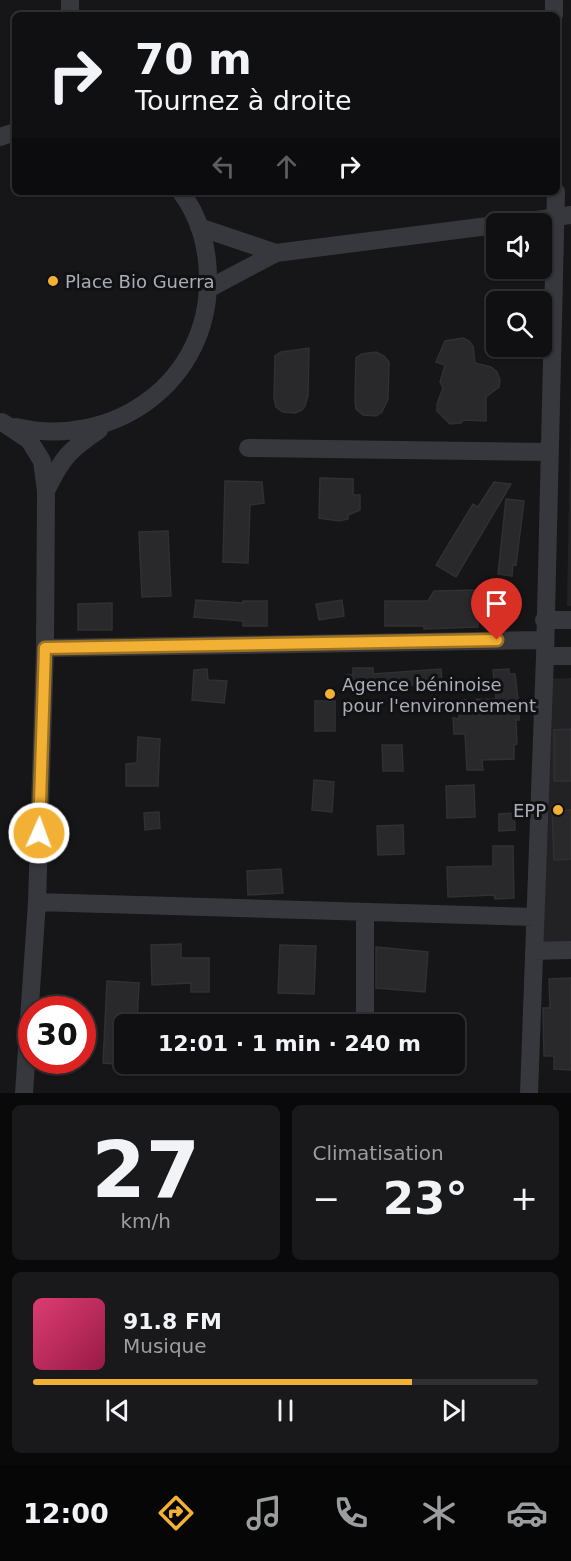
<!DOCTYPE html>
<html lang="fr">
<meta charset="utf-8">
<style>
:root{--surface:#101012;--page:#19191b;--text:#f1f3f6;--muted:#9c9d9f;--line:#303032;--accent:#f2b134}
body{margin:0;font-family:"DejaVu Sans",sans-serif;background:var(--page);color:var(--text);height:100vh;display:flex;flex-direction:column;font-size:22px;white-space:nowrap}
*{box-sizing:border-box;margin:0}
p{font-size:20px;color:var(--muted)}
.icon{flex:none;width:33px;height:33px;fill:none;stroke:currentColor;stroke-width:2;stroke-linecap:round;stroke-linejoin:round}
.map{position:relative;height:1093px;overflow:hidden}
.drawer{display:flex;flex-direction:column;gap:12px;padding:12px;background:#09090a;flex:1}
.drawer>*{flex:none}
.banner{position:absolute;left:12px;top:12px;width:548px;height:183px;border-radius:9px;box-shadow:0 2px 4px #0004,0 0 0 2px var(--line);background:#101012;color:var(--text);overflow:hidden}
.fabs{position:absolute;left:486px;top:213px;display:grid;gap:12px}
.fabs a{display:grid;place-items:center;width:66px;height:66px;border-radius:9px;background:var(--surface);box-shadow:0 2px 4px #0004,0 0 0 2px var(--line);font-size:30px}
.speed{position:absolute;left:18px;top:996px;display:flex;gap:12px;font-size:30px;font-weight:700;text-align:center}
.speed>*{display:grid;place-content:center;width:78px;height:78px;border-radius:50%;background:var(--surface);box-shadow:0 2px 4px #0004,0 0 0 2px var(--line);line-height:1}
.speed .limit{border:9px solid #d22;background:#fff;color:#111}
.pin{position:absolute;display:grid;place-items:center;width:51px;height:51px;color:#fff;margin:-62px -26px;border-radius:50% 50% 50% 0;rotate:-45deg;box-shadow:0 0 6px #0007}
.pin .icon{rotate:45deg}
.me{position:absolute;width:66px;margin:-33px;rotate:2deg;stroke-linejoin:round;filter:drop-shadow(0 0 4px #0008)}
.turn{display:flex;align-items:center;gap:21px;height:126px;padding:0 24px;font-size:27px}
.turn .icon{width:78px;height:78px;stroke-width:2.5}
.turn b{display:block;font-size:42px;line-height:51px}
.lanes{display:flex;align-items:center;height:57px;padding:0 24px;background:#0003;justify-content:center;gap:30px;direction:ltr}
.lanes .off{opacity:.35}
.big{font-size:45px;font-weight:700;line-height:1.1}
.drawer .tile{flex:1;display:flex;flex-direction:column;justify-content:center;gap:9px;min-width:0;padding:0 21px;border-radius:9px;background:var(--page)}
.drawer .dial{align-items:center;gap:0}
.dial b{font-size:78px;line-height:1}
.song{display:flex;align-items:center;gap:18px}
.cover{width:72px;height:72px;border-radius:9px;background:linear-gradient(135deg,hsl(340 70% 55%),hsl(340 70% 35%))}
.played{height:6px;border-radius:3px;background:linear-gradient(90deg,var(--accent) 75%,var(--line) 75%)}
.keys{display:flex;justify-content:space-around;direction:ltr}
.heat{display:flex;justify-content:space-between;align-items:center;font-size:33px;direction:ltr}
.drawer .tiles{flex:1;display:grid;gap:12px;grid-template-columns:1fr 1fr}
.tile:last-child{grid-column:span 2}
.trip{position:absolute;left:114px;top:1014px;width:351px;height:60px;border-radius:9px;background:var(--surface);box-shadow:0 2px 4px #0004,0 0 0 2px var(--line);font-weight:700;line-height:60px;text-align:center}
.menu{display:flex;height:96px;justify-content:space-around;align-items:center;background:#060607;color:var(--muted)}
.menu .icon{width:42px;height:42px}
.menu .current{color:var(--accent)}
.menu b{font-size:27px;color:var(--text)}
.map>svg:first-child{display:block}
.built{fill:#222225}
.building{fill:#29292c;stroke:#303034;stroke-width:1.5}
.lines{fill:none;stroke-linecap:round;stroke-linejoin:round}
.minor{stroke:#37383d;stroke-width:18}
.route-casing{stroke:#9d7322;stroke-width:15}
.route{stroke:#f2b134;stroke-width:10}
.poi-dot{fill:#f2b134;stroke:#111113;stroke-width:2}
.labels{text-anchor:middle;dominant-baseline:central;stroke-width:6;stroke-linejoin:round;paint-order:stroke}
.poi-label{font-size:18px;fill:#a8adb8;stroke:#111113;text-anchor:start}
</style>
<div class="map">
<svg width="571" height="1093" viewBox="0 0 571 1093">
<rect width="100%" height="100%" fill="#161618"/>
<!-- built -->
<path class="built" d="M571,391v215h-4z
M571,678v264h-28l4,-263z"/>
<!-- building -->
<path class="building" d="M463,338l6,3 4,5 2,17 16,4 6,5 3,8 -1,7 -13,10v24l-22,-1 -3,3 -11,1 -13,-13v-7l6,-16 -3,-6 5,-17 -9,-3 9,-21z
M309,348l-1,48 -3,10 -3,4 -7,3 -12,-1 -7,-5 -2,-9 1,-42 6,-4z
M376,352l8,4 5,6 -1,37 -6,13 -6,4 -13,-1 -7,-6 -1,-9 1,-42 6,-4z
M320,478l33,1v16h7v15l-12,5v4l-9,2 -20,-3z
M225,481l37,1 2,21 -14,2 -2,58 -25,-1z
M494,482l17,2 -55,93 -20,-12 37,-61 5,3z
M506,499l18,2 -8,64 -3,-1 -1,12 -14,-2z
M168,531l3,65 -29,1 -3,-65z
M477,590l1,37 -54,2v-3h-39v-25h43l6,-10z
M196,600l47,3v-2h24v25h-24v-5l-49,-4z
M342,600l2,16 -25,4 -3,-16z
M112,603v27h-34v-26z
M353,668h20v6l68,-5 1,13 -52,5 -43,-1v-11h6z
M207,669l1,11 19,1 -3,22 -32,-3 2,-30z
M509,669v5h6l4,33v13h-3l1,24 -3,1v14l-32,1 1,10h-16l-2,-36h-11l-1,-16 6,1 -1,-19 38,-1 -3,-29z
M315,701h20v30h-20z
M571,729v52h-17v-51z
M138,737l22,2 -2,47h-32v-22l11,-1z
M382,745h20l1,26h-20z
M314,780l20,2 -2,30 -20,-2z
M474,785l1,32 -28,1 -1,-32z
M571,810v49l-17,1 -2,-49z
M159,812l1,16 -15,2 -1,-17z
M514,813l1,17 -16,1v-17z
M403,825l1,29 -26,1 -1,-29z
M493,846h20l1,52 -19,1 -1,-4 -46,2 -1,-30 46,-1z
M281,869l2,24 -35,2 -1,-24z
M181,944v14h28v34h-18v-9l-39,2 -1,-40z
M280,945l36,1 -2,48 -36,-1z
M376,947l52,5 -3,40 -49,-4z
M571,978v92l-17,-1v-13h-10l-1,-48h7l-1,-29z
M107,981l32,2 -2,41h-13v41l-21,-2z"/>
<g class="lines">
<!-- minor -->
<path class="minor" d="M554,0v15
M70,15v-15
M0,137l15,-5
M510,224l61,-9
M199,227l77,26
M208,289l68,-36 220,-28
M2,422l27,18 13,21 4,30 -1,157 -8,254 -13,191
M16,427c98,23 194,-46 192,-149 0,-31 -9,-62 -27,-86
M248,448l301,4
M46,491c16,-33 23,-41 53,-61
M544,620h27
M45,648l500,-8
M545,656h26
M37,902l498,15
M534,951l37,-1
M365,1024v-112
M529,1093l16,-437 11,-464"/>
</g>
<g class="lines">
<!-- route casing -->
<g class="route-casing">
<path id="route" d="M39,833l6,-185 452,-8"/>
</g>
<!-- route -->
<use href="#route" class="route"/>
</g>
<!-- markers -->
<g class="poi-dot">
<circle cx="53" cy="281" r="6"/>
<circle cx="330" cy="694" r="6"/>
<circle cx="558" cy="810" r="6"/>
</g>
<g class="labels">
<!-- poi labels -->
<g class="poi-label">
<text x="65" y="281">Place Bio Guerra</text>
<text x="342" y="684">Agence béninoise<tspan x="342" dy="21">pour l'environnement</tspan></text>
<text x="546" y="810" text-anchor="end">EPP</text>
</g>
</g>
</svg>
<div class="fabs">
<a><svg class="icon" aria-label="sound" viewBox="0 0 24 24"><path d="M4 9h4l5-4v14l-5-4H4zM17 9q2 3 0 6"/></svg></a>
<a><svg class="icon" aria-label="search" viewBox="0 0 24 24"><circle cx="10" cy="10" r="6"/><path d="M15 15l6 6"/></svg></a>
</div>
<div class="speed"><div class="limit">30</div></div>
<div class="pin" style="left:497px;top:640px;background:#d93025"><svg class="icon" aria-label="arrive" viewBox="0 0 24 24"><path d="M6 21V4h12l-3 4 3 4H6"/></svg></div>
<svg class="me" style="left:39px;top:833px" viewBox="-20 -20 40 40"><circle r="17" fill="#f2b134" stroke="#fff" stroke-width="3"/><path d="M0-11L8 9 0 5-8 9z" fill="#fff"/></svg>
<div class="trip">12:01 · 1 min · 240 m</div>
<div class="banner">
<div class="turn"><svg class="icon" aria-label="right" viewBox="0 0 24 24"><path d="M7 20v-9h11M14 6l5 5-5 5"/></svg><div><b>70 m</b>Tournez à droite</div></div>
<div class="lanes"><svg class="icon off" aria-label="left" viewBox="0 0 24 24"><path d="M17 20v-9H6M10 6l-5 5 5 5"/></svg><svg class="icon off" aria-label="ahead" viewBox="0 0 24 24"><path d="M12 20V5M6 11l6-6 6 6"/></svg><svg class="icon" aria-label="right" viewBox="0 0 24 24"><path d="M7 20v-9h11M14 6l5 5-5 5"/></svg></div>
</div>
</div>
<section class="drawer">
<div class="tiles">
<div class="tile dial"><b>27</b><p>km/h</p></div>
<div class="tile"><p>Climatisation</p>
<div class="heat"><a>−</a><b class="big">23°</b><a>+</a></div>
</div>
<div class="tile">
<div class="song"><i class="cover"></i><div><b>91.8 FM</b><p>Musique</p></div></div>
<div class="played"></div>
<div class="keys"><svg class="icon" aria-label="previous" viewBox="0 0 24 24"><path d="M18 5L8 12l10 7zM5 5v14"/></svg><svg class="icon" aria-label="pause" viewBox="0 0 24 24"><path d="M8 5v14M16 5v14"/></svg><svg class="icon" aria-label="next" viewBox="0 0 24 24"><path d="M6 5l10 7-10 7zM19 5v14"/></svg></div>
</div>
</div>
</section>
<nav class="menu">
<b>12:00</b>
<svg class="icon current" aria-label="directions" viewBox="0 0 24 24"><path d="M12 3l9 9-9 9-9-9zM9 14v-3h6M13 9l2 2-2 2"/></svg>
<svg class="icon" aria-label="music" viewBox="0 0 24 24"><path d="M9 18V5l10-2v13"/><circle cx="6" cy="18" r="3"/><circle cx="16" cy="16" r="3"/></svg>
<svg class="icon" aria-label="phone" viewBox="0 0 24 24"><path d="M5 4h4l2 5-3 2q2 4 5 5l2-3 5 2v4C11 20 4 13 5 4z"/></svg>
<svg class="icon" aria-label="climate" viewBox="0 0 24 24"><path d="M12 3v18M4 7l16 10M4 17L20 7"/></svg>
<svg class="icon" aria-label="car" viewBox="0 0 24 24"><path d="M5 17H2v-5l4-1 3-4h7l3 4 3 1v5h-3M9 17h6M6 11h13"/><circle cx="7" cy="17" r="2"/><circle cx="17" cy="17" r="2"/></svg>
</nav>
